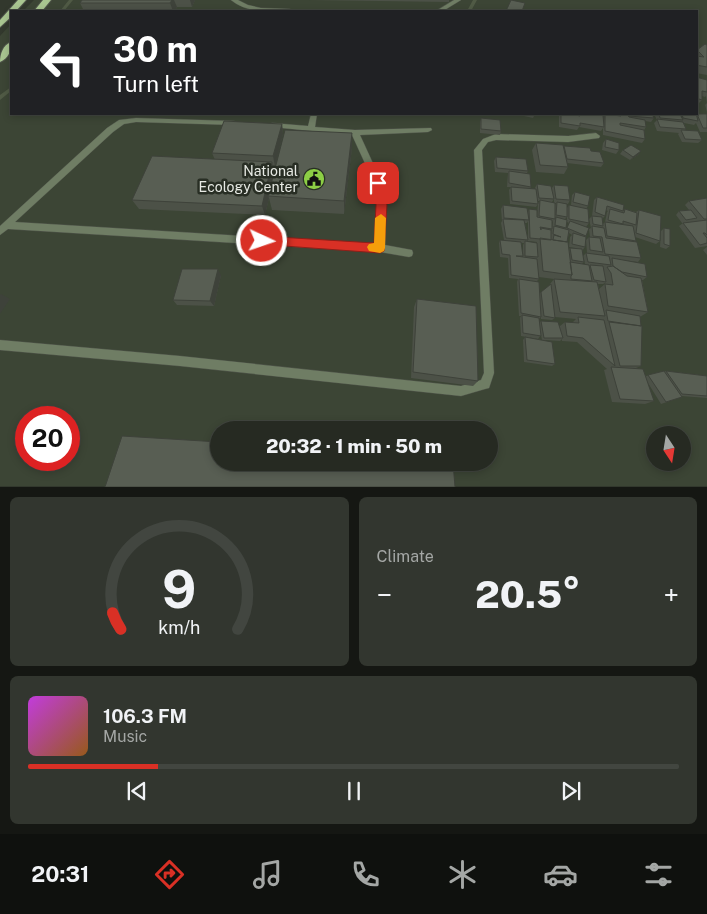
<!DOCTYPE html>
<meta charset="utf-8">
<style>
:root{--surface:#262a22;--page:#32362f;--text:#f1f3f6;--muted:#a4a7a5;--line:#424640;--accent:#d93025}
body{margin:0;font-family:"Public Sans",sans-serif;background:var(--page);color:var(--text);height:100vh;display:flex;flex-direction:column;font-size:19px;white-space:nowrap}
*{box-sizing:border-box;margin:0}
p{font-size:16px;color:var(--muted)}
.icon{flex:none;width:28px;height:28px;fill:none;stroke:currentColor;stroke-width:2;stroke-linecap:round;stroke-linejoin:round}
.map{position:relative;height:487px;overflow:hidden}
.drawer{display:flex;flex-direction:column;gap:10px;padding:10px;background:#151713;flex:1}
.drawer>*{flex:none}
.guide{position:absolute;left:10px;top:10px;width:688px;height:105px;border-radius:0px;box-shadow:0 2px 8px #0003,0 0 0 1px var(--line);background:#202124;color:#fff;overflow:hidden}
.needle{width:32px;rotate:168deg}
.buttons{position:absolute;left:646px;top:426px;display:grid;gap:10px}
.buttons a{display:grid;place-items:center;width:45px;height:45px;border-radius:50%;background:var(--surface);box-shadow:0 2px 8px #0003,0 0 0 1px var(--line);font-size:25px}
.speed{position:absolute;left:15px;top:406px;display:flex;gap:10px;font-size:25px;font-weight:700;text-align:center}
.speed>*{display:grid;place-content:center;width:65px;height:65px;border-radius:50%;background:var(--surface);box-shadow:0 2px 8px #0003,0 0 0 1px var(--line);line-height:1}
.speed .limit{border:8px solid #d22;background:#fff;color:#111}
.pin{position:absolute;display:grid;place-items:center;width:42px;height:42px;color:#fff;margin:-21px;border-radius:10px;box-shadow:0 2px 8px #0006}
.me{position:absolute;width:55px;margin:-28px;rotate:93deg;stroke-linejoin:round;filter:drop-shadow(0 0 4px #0008)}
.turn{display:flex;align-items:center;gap:18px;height:105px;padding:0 20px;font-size:22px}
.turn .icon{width:65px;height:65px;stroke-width:2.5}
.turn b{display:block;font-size:35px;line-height:42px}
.big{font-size:38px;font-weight:800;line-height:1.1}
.drawer .tile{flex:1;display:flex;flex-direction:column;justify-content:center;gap:8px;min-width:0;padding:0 18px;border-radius:8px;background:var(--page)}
.drawer .dial{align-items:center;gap:0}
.dial svg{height:130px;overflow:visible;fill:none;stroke:var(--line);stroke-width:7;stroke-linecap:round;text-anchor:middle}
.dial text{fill:var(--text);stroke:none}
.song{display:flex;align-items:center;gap:15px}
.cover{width:60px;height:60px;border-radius:8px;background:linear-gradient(135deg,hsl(290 70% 55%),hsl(30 70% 35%))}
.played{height:5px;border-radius:2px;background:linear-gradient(90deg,var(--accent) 20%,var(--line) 20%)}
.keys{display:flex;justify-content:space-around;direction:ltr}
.heat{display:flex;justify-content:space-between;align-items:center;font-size:28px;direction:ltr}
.drawer .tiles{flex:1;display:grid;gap:10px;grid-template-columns:1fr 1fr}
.tile:last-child{grid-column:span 2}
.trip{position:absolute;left:210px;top:421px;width:288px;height:50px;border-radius:25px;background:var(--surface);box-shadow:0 2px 8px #0003,0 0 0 1px var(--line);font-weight:800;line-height:50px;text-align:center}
.tabs{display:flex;height:80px;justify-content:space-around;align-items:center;background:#0f110e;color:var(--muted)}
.tabs .icon{width:35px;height:35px}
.tabs .on{color:var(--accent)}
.tabs b{font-size:22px;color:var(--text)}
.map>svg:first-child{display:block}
.built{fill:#3c4535;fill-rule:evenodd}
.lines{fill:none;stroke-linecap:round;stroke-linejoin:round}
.stream{fill:#505a45;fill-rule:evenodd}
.service-casing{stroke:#4f544a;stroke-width:1}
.primary-casing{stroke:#4f544a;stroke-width:2}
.service{fill:#6f7d64;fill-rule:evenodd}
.primary{fill:#a8c590;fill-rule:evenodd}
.wall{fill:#4c5147;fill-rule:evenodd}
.shaded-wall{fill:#3e423a}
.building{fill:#585e53;stroke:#3e423a}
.route{fill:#d93025;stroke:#8d1f18}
.slow{fill:#f59e0b}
.labels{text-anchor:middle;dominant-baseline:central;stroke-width:5;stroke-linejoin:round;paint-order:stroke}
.poi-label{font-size:14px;fill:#e7eae4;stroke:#282e24;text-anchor:end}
</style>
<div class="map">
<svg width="707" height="487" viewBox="0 0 707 487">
<rect width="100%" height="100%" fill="#32382d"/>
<!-- built -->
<path class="built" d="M34,0h673v486h-707v-450l11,-12v90h685v-103h-673zM26,418h43v42h-43zM219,430h270v32h-270zM655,435h27v27h-27z"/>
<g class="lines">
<!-- stream -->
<path class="stream" d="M69,0h4l-9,11h-4z
M473,0h4l-6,11h-4z
M11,87v4l-11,9v-5z"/>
<!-- service casing -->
<g class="service-casing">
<path id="service" d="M231,0h7l10,5 13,3 29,1 3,2c-20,1 -45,3 -62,-11z
M454,0h7l-18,11h-7z
M311,114h6l-2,13 40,3 76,-2 1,2 -4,2 -68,3 22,48 4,22 -1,40 27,5 1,3 -1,3 -3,1 -29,-5 -372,-23 -8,6v-9l107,-98 12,-8 17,-2 98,3 4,2 -4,2 -98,-3 -12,2 -11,8 -98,90 361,22 2,-39 -4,-22 -22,-48 -80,-8 -4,-2 4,-2 36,3z
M596,133l4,3 -1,2 -31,4 -72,-2 -8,2 -6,8 12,223 -5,15 -4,1 -24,7 -281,-30 -180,-16v-10l180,16 281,30 20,-6 3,-7 -10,-223 9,-11 13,-5 72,2z"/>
</g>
<!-- primary casing -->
<g class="primary-casing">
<path id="primary" d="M18,0h8l-10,11h-5v6l-11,10v-7z
M43,0h8l-9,11h-8z
M11,42c1,8 -3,17 -11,20 0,-8 3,-17 11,-20z"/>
</g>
<!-- service -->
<use href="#service" class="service"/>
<!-- primary -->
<use href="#primary" class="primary"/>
</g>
<!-- wall -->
<path class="wall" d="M82,0h113l-3,7h-15l-2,4h-91l-4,-8z
M308,0h141v2z
M705,44l2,1v30l-11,-2v-23z
M696,77l11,3v23l-1,-7 -1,1 -3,-1v4l-3,3h-3z
M707,103v9l-2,-7z
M525,114h10l-2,4 -9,-2z
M542,114h16l-1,2z
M559,114h17v1l2,1 1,-2h25l-1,2 2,-2h10l-1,1 3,1 1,-2h34l2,4 -3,4 -6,-1 1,6 -2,3 1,9 -3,4 -39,-8v-7l-2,3 -22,-4 -2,3 -18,-3z
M654,114h53v18h-7l-4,-9 -2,2 -10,-2 2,6 -1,1 17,10 -4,3 -16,-1 -4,-8 1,-1 -22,-2 -3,-8 3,-3z
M481,118l20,13 -1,4 -20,-2v-11z
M282,124l1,10 -8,32h-2l1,6 78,-24 -8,66 -72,-4 -3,-12 -4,17 -126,-6 -7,-9 83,-40 -3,-7z
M606,139l13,11 -3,4 -14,-4 1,-7z
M536,143l28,3 27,5 13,12 -3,4 -34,-4 1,4 -4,7 -28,-2 -4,-22z
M623,150l18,1 -3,4 -8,5 -10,-6z
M496,157l32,14 -1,2 4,14 -1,2h5v-1l2,-4 15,4 2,-3 16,15 -2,4 -6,-1 5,5 2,-3h2l1,-10 3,-3 13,14 -2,3 3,14 -3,4v10l-1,10 -3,4 2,11 -2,2h3l-2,-8 3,-3h1l-1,-13 3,-3h1l-1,-8 2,-1 -2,-9 3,-3 2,-16 3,-3 26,14 -1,1 3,-3 11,3 3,-2 21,31 -4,3 -21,-7 1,4 -1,1 6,16 -3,4 -16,-2 25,17 -4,3h-1l6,32 -8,5 1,49 -5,2 10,8 20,-5 41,5v22l-26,-2 1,1 -21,7 -13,-21 6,18 -9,3 -33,-2 -8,-32 3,-1 -30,-27 -15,-1v-2l-2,2 -16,-1 11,24 -3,2 -28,-4 -1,-22 2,-3 17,3 -1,-5 -3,4 -17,-3 -1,-18 1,-2h-2l-2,-34 1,-3 -9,-1 -1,-20 -8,-1 -1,-14 1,-3h4l-3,-17 1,-2 -1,-12 2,-4 25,7 1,-3 8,8 1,-14 2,-2h-2v3l-2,3 -26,-3 -1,-14 2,-3h-4l1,-14 -13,-1 -1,-11zM554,199v4h2l-1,2 -3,-3zM606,210l2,1 -1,1 -2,10 -2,2 -1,-5 3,-3zM567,217v5l2,1 -3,6 -1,-10zM528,221v18l-3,-16h2zM553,221l-1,7 -1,6 1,-12zM569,233l3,2 -2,2 -1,10 6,1h-5l-2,1 -1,-7zM528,240v1l9,1v1l-10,-1zM521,243h3l-1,2v12h-1l1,-1zM539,277l15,2 -4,5v1l-10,8 -3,-12 2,-2zM605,283v1l-6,5 -1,-5h5zM554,307l1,10 21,2 -4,4 -7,-1 -5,4 -19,-5 -2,2v-4l2,-2v2l11,1 3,-2z
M707,198v48l-12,2 -16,-22 4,-3h-1l-6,-8 3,-4 10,-1 -4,-5 4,-4z
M664,228l6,18 -4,3 -6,-2 1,-16z
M707,247v8l-4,-5z
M221,275l-7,31 -37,-1 -4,-5z
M417,299l61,82 -5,5 -62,-8 3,-71z"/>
<!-- shaded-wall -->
<path class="shaded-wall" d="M172,0h2l3,7 -2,4h-2l-3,-8z
M190,0h5l-3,7z
M282,124l1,10 -8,32 -2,-10z
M352,133v15l-8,66v-13z
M641,151l-3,4 -8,5 3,-3z
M272,162l2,10 -6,24 1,2 -4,17 -3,-9z
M218,269l3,6 -7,31 -4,-5z
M1,294l9,5 -10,15v-19z"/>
<!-- building -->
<path class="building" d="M82,0h90l-2,3h-90z
M511,0l14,3 -3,8h-16z
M705,44l2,1v22l-11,-2v-9l8,1 -7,-7z
M696,77l11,3v12l-5,-1v9l-6,-2z
M696,113l2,8 -15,-3 -1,-4z
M561,114h15v1l4,1v-2h15l8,1 1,12 -24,-4v3l-19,-3z
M605,114l16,2 -1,-2h7l2,3 16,3 1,7 -26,-4v2l24,5 1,9 -40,-8z
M628,114h24l2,4 -25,-2z
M659,114h21l3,6 -23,-2z
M697,114h10v14h-4z
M481,118l19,2 1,11 -20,-2z
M657,119l26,3 3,7 -26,-2z
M224,121l58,3 -9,32 -61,-3z
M285,130l67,3 -8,68 -76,-5z
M681,130l17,1 4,9 -17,-1z
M606,139l13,4v7l-14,-3z
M536,143l27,2 5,22 -28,-2z
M631,145l10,6 -8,6 -10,-7z
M564,146l26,2 1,3 9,1 4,11 -37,-4z
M152,156l120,6 -10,44 -130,-6z
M496,157l30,2 2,12 -31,-3z
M509,171l21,3 1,13 -22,-4z
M537,184l14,2 3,13 -15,-1z
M554,185l14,1 2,14 -14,-1z
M511,187l25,2 2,15 -26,-3z
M575,192l15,4 -2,10 -15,-4z
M597,197l27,8 -1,6 -16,-5 -2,10 -10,-4z
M707,198v21h-3l-15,-18z
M540,200l15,3v16l-16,-3z
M557,202l10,2v13l-11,-2z
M503,205l24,3 2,12 -25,-2z
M569,205l19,4 1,14 -20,-4z
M529,209l8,1v7l15,3v9l-12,-2 1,3v-2l10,2v10l-21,-2z
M610,209l14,4 1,-4 12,4 -1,12 -13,-4v3l-15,-4z
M639,210l22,6 -1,25 -24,-8z
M691,210l6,8 -11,2 -7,-9z
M592,216l10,1 1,9 -10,-2z
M556,217l11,3 -1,8 -11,-3z
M503,219l21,1 4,20 -22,-2z
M707,220v15l-2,-2h-2l4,5v5l-7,2 -17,-22z
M570,221l19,7 -3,8 -19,-8z
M605,222l28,4 3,15 -29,-5z
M554,226l15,4 -2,12 -14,-2 1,-5 7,2 -8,-3z
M592,226l12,2 2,10 31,4 4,16 -36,-4 -3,-17 -9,-1z
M664,228l6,1v17l-6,-2z
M573,233l13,4 -1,10 -13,-3z
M589,237l11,1 3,14 -13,-2z
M540,238l28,4 4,33 -29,-4z
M500,240l21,2 2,14h-7l21,3 2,20 -28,-4 -1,-20 -8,-1z
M525,241l12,2 1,14 -13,-1z
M570,248l12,1 2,13 -12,-2z
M586,253l23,3 2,9 -23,-3z
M612,258l33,6 2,13 -25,-5 -9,-6z
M570,262l19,3 3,16 -21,-2v-3l1,-1z
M590,265l13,1 3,16 -12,-2z
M613,266l14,10 14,2 7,34 -40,-6 -3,-22 8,1 -2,-12 -4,-6z
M182,269h36l-8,32 -37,-1z
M519,279l20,3 2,35 -20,-4z
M554,279l43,3 8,34 -45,-4z
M551,284l4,34 -11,-2 -3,-24z
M417,299l59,7 2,75 -65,-9z
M606,310l34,6 1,10 -33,-5z
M522,315l17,3 2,18 -18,-3z
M578,317l26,3 11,46 -32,-28 -16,-2 -2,-14 14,1z
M541,321l17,1 5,16h-19z
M609,322l33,4 -1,40h-21z
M525,337l27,5 3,22 -28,-4z
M611,367l32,2 11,32 -34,-2z
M664,371l18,26 -16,5 -18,-27z
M666,371l41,5v20l-25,-2z
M122,436l97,6v20h234l2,25h-350z"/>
<!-- route -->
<path class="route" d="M378,179l5,4 4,22 -3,46 -4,2 -123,-9 -1,-3 1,-3 5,-2 112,7 2,-38 -4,-22z"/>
<!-- slow -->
<path class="slow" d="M381,214l5,4 -1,30 -1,3 -4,2 -11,-2 -2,-4 2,-3 5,-1 1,-25z"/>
<!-- icons -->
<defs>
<g id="civic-disc" transform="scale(1.125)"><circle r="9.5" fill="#8cce45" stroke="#282e24"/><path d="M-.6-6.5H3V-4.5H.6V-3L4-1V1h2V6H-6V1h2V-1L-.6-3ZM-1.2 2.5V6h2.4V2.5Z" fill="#111"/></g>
</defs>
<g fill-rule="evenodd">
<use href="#civic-disc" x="314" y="179"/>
</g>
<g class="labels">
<!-- poi labels -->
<g class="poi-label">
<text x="298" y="171">National<tspan x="298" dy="16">Ecology Center</tspan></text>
</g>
</g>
</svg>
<div class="buttons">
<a><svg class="needle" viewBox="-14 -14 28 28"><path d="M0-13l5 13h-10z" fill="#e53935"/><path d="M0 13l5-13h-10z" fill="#a4a7a5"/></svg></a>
</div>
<div class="speed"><div class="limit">20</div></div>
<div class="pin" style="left:378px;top:183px;background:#d93025"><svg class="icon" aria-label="arrive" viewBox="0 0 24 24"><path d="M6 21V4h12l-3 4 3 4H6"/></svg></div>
<svg class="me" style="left:262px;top:241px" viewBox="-20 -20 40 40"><circle r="17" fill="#d93025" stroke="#fff" stroke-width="3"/><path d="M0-11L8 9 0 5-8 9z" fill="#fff"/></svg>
<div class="trip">20:32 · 1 min · 50 m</div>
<div class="guide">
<div class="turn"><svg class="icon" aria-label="left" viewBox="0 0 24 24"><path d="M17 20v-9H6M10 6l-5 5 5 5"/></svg><div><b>30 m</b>Turn left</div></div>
</div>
</div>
<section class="drawer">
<div class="tiles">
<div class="tile dial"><svg viewBox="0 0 100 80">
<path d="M14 69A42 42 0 1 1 86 69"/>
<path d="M14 69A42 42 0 0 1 9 59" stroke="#d93025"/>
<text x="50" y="56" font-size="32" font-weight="700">9</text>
<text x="50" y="72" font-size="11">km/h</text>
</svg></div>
<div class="tile"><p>Climate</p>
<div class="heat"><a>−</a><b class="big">20.5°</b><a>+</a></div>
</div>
<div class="tile">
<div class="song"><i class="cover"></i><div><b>106.3 FM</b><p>Music</p></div></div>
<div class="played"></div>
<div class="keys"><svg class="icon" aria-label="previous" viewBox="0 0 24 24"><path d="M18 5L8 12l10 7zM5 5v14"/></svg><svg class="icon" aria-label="pause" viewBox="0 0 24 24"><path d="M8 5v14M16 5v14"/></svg><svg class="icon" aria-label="next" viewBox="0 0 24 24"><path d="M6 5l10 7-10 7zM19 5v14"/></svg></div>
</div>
</div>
</section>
<nav class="tabs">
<b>20:31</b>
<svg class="icon on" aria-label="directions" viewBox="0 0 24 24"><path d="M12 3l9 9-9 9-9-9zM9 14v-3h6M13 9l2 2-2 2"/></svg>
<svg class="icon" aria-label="music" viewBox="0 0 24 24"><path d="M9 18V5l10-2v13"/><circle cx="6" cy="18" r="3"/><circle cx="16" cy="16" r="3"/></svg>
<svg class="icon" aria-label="phone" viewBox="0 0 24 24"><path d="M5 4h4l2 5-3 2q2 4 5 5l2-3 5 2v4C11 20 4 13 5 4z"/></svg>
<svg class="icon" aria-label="climate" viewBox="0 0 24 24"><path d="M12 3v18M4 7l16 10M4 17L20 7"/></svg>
<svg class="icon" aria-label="car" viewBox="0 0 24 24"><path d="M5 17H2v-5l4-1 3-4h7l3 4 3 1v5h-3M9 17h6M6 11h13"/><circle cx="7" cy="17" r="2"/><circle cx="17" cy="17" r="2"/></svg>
<svg class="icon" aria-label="filters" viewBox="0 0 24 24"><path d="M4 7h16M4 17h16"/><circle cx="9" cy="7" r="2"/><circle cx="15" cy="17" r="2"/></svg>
</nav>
